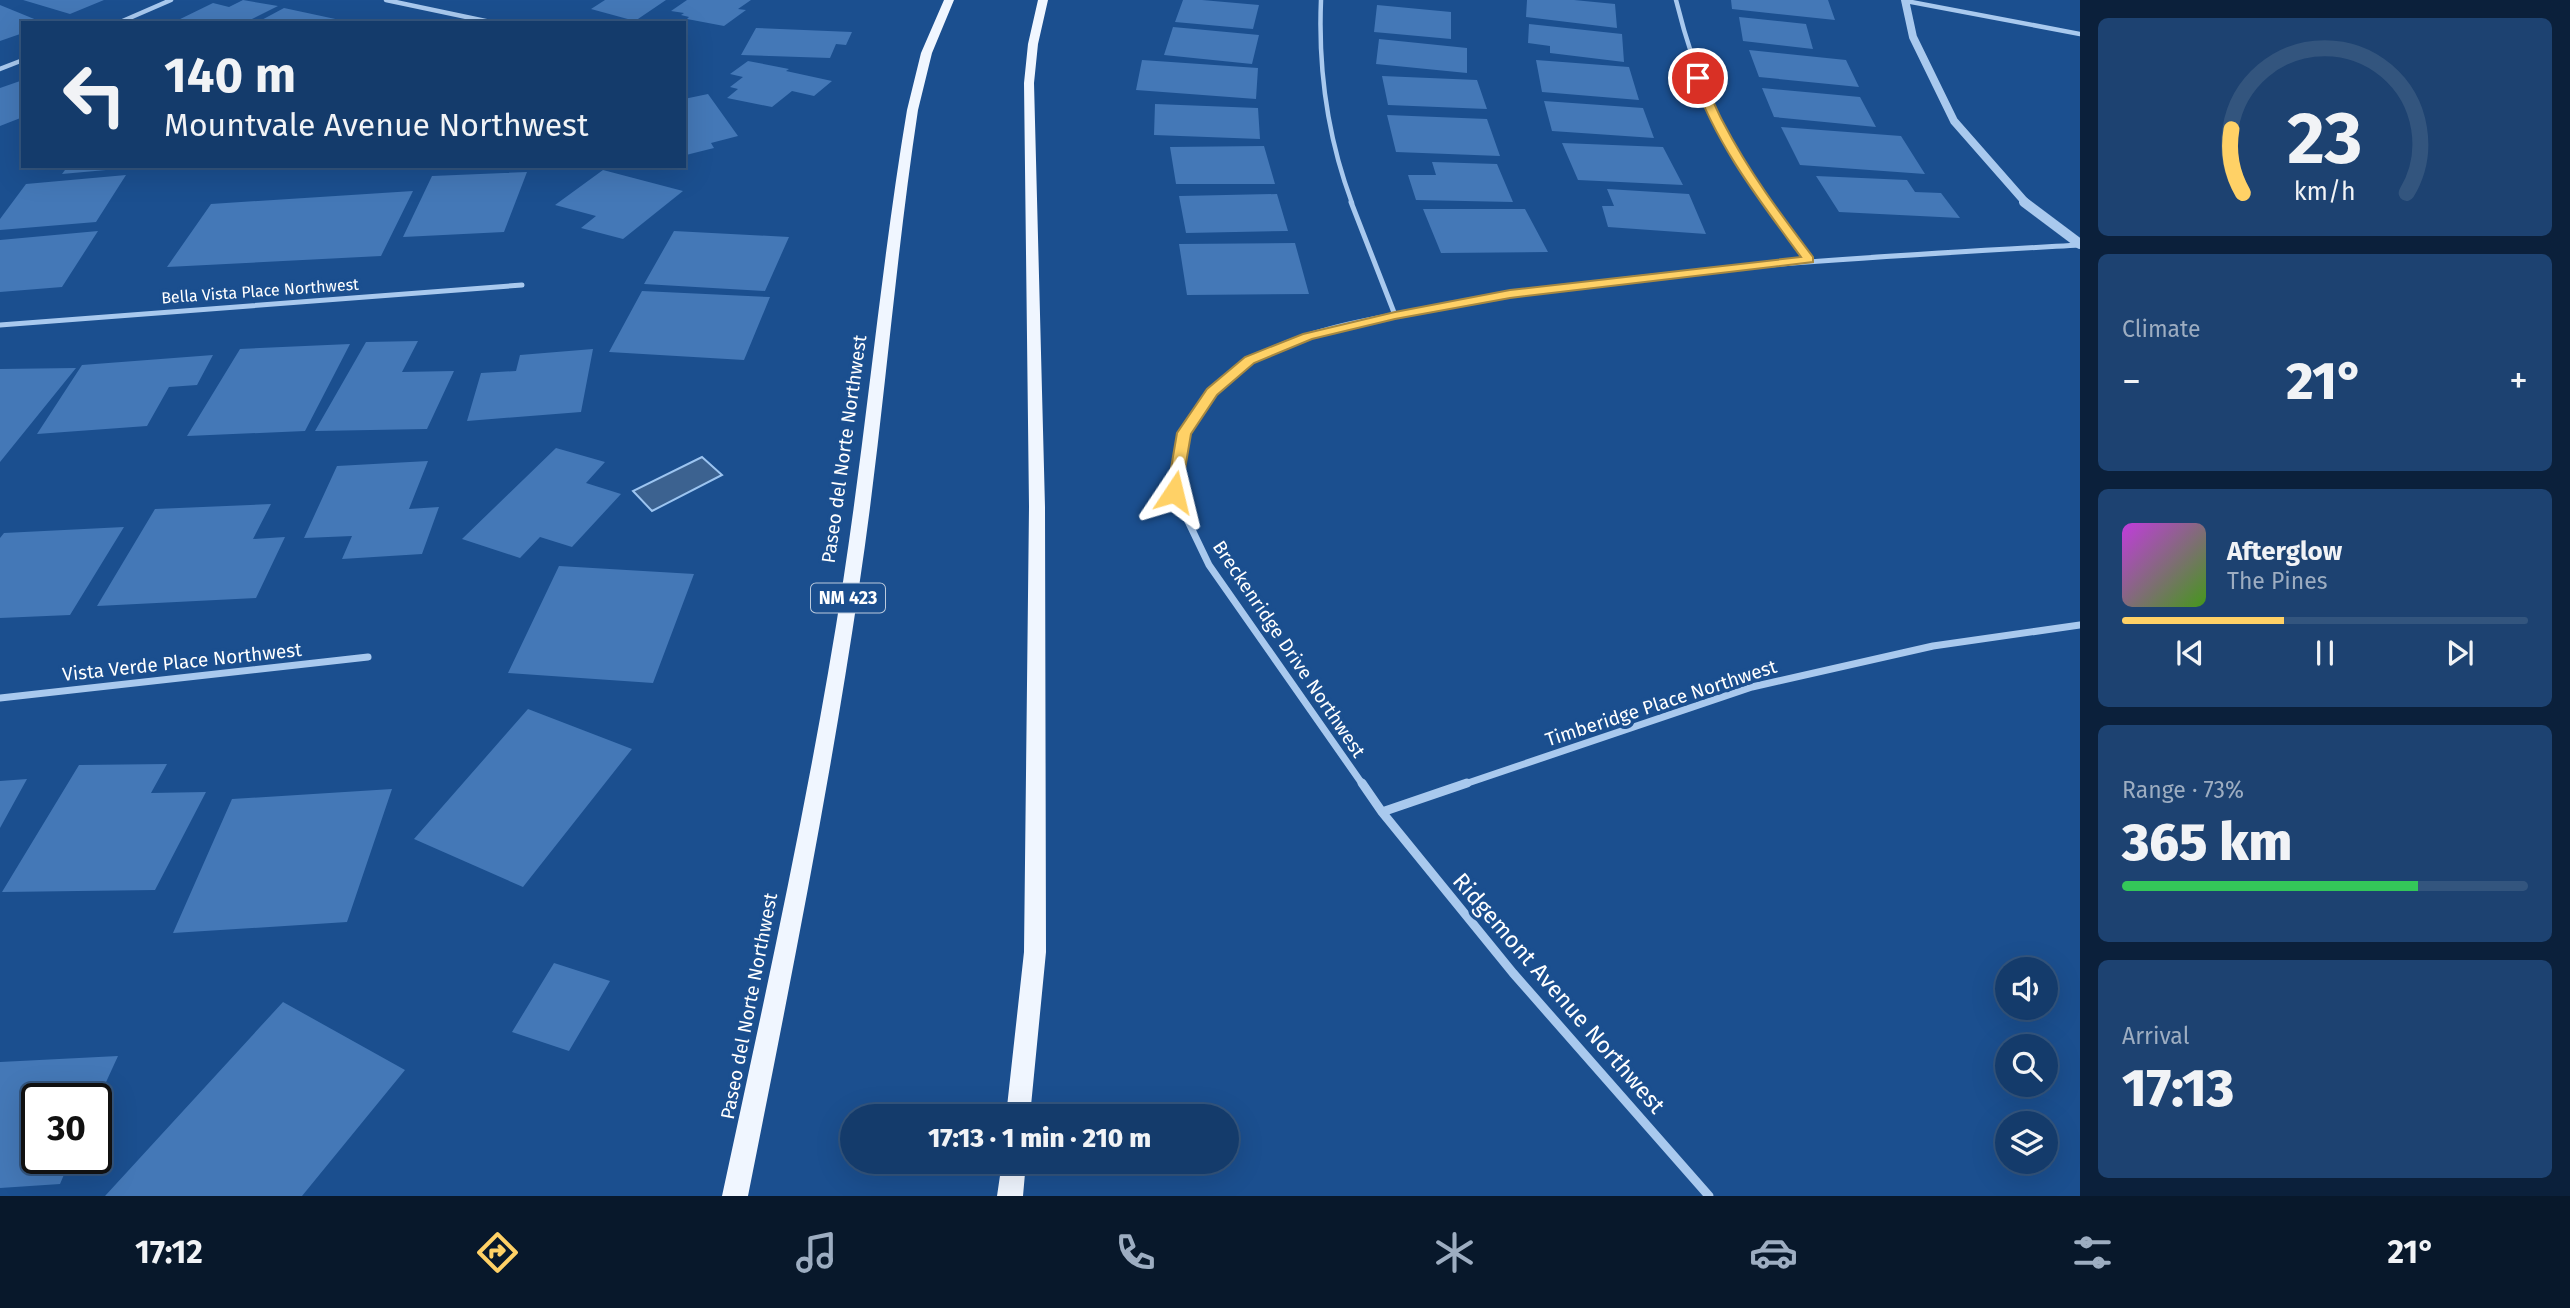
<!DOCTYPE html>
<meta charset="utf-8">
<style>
:root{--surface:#143b6b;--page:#1d4271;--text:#f1f3f6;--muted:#9dadc1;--line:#33557e;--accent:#ffd166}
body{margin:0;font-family:"Fira Sans",sans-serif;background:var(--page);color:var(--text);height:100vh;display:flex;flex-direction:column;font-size:26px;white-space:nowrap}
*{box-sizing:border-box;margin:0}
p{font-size:23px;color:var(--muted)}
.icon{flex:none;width:38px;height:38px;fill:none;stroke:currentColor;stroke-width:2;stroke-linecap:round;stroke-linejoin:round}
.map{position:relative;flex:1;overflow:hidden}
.panel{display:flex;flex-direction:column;gap:18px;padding:18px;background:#0b203b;width:490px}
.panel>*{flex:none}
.guide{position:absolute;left:21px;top:21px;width:665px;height:147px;border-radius:0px;box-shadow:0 7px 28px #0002,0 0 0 2px var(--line);background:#143b6b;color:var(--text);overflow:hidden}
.buttons{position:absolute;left:1995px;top:957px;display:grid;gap:14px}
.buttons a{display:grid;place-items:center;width:63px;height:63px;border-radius:50%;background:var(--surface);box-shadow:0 7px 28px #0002,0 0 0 2px var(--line);font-size:35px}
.speed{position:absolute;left:21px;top:1083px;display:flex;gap:14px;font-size:35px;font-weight:700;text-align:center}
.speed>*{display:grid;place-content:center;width:91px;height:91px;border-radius:50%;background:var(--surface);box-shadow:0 7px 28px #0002,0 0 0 2px var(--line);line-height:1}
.speed .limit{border:4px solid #111;border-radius:10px;background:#fff;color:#111}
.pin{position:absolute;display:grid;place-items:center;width:60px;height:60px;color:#fff;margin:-30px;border:4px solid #fff;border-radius:50%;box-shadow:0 2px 7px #0007}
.me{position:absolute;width:77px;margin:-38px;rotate:10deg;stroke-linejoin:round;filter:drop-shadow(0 0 5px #0008)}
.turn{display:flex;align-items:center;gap:24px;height:147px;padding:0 28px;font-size:32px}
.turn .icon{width:91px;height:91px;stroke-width:2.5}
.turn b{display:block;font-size:49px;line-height:60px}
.big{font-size:52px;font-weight:800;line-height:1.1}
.panel .widget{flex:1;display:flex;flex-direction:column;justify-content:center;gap:10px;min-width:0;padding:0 24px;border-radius:10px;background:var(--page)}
.panel .dial{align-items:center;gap:0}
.dial svg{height:182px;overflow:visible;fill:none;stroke:var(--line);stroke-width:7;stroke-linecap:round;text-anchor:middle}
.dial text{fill:var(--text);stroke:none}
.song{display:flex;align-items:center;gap:21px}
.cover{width:84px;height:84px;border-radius:10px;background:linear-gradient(135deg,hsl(290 70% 55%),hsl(100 70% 35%))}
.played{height:7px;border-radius:4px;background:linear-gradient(90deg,var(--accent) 40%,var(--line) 40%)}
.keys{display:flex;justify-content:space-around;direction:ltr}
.heat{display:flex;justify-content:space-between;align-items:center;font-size:38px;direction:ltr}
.charge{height:10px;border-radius:5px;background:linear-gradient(90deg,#34c759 73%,var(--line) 0)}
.trip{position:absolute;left:840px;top:1104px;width:399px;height:70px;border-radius:35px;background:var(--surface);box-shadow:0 7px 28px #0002,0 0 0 2px var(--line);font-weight:800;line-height:70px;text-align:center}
.tabs{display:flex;height:112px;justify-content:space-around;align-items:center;background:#08182b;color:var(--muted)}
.tabs .icon{width:49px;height:49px}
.tabs .current{color:var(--accent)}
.tabs b{font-size:32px;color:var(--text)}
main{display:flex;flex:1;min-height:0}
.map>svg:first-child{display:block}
.water{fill:#3c6290;stroke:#9cc4f0;stroke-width:2}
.building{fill:#4478b7}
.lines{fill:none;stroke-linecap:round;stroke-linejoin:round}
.minor-far3{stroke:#a9c9ee;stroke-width:4.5}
.minor-far2{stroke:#a9c9ee;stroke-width:5}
.minor-far1{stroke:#a9c9ee;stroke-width:7}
.minor{stroke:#a9c9ee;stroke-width:9}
.tertiary-far1{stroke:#a9c9ee;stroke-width:8}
.tertiary{stroke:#a9c9ee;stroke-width:10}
.primary{fill:#f0f6ff;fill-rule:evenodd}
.route{fill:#ffd166;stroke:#a68842;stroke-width:2}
.labels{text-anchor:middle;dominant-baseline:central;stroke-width:7;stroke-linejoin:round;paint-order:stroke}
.far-street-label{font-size:16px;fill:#fff;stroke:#1b4f8f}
.shield{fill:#1b4f8f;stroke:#bbcadd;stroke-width:2}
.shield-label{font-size:18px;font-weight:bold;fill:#fff}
.street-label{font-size:19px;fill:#fff;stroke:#1b4f8f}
.near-street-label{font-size:23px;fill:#fff;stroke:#1b4f8f}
</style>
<main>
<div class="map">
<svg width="2080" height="1196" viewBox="0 0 2080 1196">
<rect width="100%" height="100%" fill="#1b4f8f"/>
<!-- water -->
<path class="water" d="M702,457l20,18 -70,36 -19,-20z"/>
<!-- building -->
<path class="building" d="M23,0h81l-34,14z
M243,0l35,6 -34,17h-72l41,-20 16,4z
M605,0h61l-31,21 -44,-12z
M687,0h64l-13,9 8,1 -22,16 -37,-7 2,-2 -8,-2 3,-2 -13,-2z
M1183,0h19l57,5 -6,24 -78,-7z
M1527,0h47l41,4 2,24 -91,-11z
M1731,0h97l7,20 -103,-11z
M0,5l44,18h-21v10l-23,8z
M1377,5l74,7v27l-77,-7z
M284,8l56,12 -5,3h-79z
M1739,17l67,7 7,25 -70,-8z
M1529,24l93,10 2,28 -74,-9v-7l-22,-3z
M1173,27l86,8 -7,29 -88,-9z
M756,28l96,4 -6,13 -10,-1 -6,14 -89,-3z
M1379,39l88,9v25l-91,-9z
M1749,50l97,10 13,27 -100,-10z
M1142,60l116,8 -2,31 -120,-9z
M1536,60l93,7 10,33 -97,-8z
M748,61l41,8 -3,2 46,10 -18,15 -22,-5 -20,16 -45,-9 11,-9 -8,-2 13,-10 -13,-3z
M1382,76l95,4 10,29 -99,-4z
M23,80v37l-23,9v-38z
M1762,88l98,9 16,30 -102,-10z
M708,94l30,42 -27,7 3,5 -28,7 -2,-56z
M1544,101l99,7 11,30 -102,-7z
M1155,104l103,4 2,31 -106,-4z
M1387,115l100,4 13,37 -104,-4z
M1781,127l120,9 24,38 -125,-9z
M1562,143l101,4 20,38 -105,-5z
M1264,146l11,38h-99l-6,-37z
M1432,162l65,2 16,38 -97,-2 -8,-25h28z
M68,166h60v2l-66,6z
M603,170l80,21 -60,48 -42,-11 15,-12 -41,-11z
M527,172l-23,60 -101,5 29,-61z
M126,175l-30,47 -96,8v-11l26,-35z
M1816,176l91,4 8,12 26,1 19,25 -121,-6z
M1607,189l82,5 17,40 -98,-7 -6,-21h12z
M413,191l-32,65 -214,11 44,-63z
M1277,194l11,37 -102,2 -7,-37z
M1423,209h102l23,43 -107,1z
M98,231l-36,56 -62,5v-52z
M674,231l115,6 -24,54 -121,-7z
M1295,243l14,51 -122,1 -8,-51z
M642,291l128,6 -26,63 -135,-8z
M418,341l-16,31 52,-1 -27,58 -112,2 51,-89z
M350,344l-45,87 -118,5 53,-87z
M593,349l-12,63 -114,9 14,-48 35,-2 4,-16z
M213,355l-16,30 -28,2 -22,39 -110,8 45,-69z
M76,368l-76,94v-93z
M556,448l49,14 -19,21 35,11 -49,53 -32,-10 -20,21 -58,-19z
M428,461l-19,48 30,-2 -17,47 -80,5 10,-23 -48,2 33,-72z
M271,504l-18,35 32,-2 -29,61 -159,8 58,-97z
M124,527l-54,88 -70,3v-80l4,-5z
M559,566l135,8 -41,109 -145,-10z
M528,709l104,40 -109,138 -109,-48z
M167,764l-16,29 55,-1 -51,98 -153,2 77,-127z
M27,779l-27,49v-47z
M392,789l-45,133 -174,11 59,-134z
M554,963l56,18 -41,70 -57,-19z
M283,1002l122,68 -103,126h-197z
M118,1056l-22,48v-5h-59v59h34l-11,26 -60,4v-126z"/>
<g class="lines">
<!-- minor-far3 -->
<path class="minor-far3" d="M386,0l109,23
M1321,0c-3,71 6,136 31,203
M1676,0c18,73 45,142 90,203
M1906,1l174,33
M118,23l53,-23
M0,69l23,-9"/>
<!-- minor-far2 -->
<path class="minor-far2" d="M1351,202l44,113
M1764,202l45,58
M0,325l522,-40
M1179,460c2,-8 2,-18 5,-26 8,-22 46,-63 66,-74 57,-33 130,-42 193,-54 210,-38 424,-49 637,-61"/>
<!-- minor-far1 -->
<path class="minor-far1" d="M1180,458l-6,34 35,73 154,220
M0,698l368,-41
M1462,785l290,-98 181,-41 147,-21"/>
<!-- minor -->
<path class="minor" d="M1362,783l20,29 131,161 196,223
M1382,812l85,-29"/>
<!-- tertiary-far1 -->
<path class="tertiary-far1" d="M1905,0l8,37 41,84 72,82"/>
<!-- tertiary -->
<path class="tertiary" d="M2024,202l56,42"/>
<!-- primary -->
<path class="primary" d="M944,0h10l-22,53 -14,57c-24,158 -35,318 -59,477 -30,204 -71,407 -111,609h-26c44,-204 89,-408 121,-614 24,-157 38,-316 64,-472l14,-57z
M1038,0h10l-10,44 -4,39 11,424 1,445 -16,164h-24l18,-164 5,-445 -5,-424 4,-39z
M1002,1162h24l-3,34h-26z"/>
</g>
<!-- route -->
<path class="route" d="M1698,75c7,4 19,37 25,47 26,50 56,90 90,135v5l-303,36 -115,21 -83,20 -58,24 -37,32 -26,39 -10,58 -2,3h-10l-2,-3 10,-59 30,-44 38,-32 58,-23 92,-22 115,-22 291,-33c-41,-56 -85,-112 -108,-179z"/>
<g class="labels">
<!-- far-street labels -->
<g class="far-street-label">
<text transform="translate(260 291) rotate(-4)">Bella Vista Place Northwest</text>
</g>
<!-- shield labels -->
<rect class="shield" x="811" y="583.5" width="74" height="29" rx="5"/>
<g class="shield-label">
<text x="848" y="598">NM 423</text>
</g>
<!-- street labels -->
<g class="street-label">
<text transform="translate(844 449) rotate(-82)">Paseo del Norte Northwest</text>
<text transform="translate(1289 649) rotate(56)">Breckenridge Drive Northwest</text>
<text transform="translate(182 662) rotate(-6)">Vista Verde Place Northwest</text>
<text transform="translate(1661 703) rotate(-18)">Timberidge Place Northwest</text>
<text transform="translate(749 1006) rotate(-79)">Paseo del Norte Northwest</text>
</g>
<!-- near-street labels -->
<g class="near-street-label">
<text transform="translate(1559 993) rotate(49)">Ridgemont Avenue Northwest</text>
</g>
</g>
</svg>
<div class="buttons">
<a><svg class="icon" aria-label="sound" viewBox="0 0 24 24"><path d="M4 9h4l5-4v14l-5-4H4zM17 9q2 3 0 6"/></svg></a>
<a><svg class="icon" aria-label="search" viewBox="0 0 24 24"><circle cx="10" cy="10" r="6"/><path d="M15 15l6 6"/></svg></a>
<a><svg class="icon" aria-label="layers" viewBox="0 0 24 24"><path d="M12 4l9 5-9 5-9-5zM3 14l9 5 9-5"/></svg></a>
</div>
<div class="speed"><div class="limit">30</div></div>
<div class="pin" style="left:1698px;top:78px;background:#d93025"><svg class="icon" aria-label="arrive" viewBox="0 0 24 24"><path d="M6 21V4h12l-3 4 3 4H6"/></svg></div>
<svg class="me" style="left:1174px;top:492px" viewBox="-20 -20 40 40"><path d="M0-17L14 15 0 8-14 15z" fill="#ffd166" stroke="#fff" stroke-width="4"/></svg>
<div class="trip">17:13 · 1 min · 210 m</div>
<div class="guide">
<div class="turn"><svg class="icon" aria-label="left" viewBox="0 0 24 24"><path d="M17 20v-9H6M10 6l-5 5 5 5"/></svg><div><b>140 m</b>Mountvale Avenue Northwest</div></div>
</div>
</div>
<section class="panel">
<div class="widget dial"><svg viewBox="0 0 100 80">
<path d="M14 69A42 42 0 1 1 86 69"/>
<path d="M14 69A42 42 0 0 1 9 41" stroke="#ffd166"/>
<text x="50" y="56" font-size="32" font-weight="700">23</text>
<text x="50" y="72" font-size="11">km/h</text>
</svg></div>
<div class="widget"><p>Climate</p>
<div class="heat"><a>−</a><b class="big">21°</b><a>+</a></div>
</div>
<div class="widget">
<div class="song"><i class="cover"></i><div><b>Afterglow</b><p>The Pines</p></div></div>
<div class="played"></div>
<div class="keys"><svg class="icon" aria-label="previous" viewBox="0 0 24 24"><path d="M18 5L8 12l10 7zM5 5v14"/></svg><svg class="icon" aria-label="pause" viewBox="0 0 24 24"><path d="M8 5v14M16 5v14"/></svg><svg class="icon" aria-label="next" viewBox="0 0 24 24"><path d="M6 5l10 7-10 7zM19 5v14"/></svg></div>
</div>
<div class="widget"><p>Range · 73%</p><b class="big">365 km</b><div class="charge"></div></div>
<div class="widget"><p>Arrival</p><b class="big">17:13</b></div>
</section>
</main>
<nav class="tabs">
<b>17:12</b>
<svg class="icon current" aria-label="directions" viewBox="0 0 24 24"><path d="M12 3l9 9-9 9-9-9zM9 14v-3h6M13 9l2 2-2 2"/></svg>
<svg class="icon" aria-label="music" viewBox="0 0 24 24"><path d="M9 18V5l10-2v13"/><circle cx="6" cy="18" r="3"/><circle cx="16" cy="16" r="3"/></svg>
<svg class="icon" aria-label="phone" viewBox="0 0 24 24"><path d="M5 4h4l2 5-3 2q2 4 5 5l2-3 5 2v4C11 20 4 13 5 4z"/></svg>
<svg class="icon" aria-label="climate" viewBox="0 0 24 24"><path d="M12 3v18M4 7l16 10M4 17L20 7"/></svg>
<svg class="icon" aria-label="car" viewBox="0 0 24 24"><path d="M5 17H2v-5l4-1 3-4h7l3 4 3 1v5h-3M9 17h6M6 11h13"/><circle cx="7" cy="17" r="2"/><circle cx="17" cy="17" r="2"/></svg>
<svg class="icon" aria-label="filters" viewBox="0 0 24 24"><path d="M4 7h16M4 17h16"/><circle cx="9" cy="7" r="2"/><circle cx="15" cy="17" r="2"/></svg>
<b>21°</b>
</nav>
